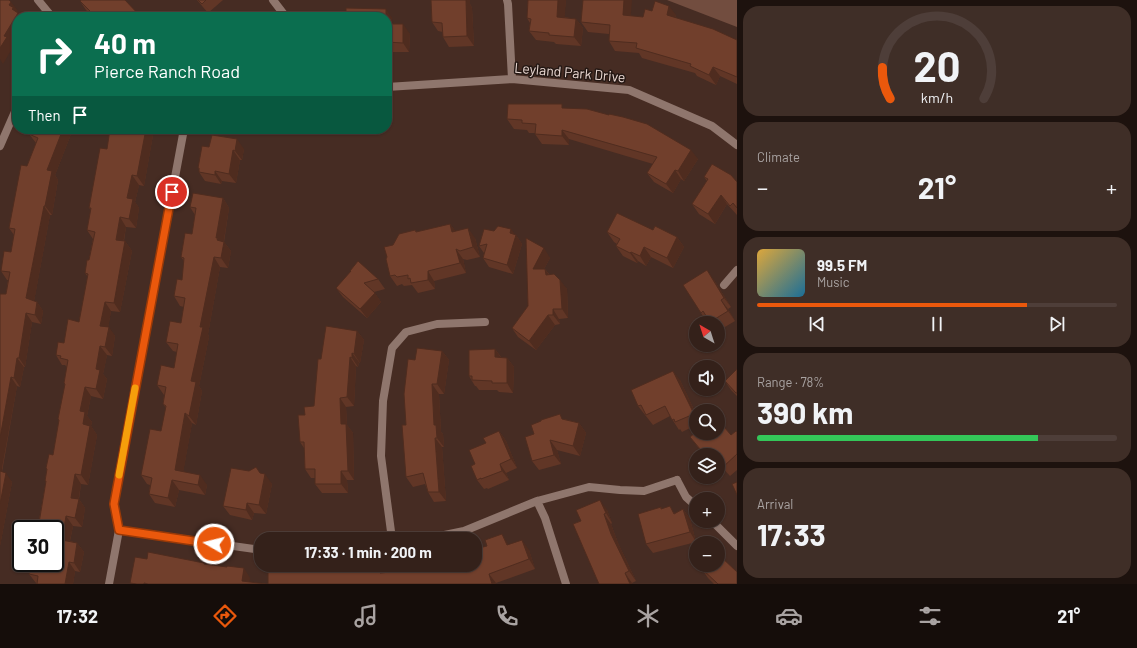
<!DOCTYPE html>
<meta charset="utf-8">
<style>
:root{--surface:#34211a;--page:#3f2e27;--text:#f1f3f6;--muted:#a9a3a2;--line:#4e3e39;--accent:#ea580c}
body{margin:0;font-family:Barlow,sans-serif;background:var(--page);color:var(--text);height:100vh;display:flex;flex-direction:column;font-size:15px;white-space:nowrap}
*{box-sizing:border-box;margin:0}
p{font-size:13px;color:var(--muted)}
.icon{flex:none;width:22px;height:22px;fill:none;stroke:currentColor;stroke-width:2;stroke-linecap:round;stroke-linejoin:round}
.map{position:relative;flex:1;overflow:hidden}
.panel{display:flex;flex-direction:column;gap:6px;padding:6px;background:#1d120e;width:400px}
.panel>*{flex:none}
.banner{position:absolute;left:12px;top:12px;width:380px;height:122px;border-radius:16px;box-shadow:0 1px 3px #0004,0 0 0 1px var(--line);background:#0b6e4f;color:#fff;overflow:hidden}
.needle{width:26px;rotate:321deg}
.buttons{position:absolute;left:689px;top:316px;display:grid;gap:8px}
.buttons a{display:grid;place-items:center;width:36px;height:36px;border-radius:50%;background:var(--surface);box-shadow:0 1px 3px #0004,0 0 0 1px var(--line);font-size:20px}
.speed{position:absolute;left:12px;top:520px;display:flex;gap:8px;font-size:20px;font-weight:700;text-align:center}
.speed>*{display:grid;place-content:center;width:52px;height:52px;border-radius:50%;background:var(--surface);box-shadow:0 1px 3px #0004,0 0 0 1px var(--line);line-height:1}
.speed .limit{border:2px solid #111;border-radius:6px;background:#fff;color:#111}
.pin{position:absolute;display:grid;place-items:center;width:34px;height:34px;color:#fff;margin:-17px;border:2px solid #fff;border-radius:50%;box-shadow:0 1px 4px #0007}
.me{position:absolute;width:44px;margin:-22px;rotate:278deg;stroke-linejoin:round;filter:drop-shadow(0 0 3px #0008)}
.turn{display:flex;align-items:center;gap:14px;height:84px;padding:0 16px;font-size:18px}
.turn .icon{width:52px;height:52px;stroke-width:2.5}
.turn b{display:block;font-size:28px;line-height:34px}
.then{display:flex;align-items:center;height:38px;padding:0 16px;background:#0003;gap:8px;font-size:15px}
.big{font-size:30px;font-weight:700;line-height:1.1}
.panel .card{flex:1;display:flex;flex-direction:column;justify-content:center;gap:6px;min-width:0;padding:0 14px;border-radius:16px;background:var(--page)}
.panel .dial{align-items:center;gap:0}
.dial svg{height:104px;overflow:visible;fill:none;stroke:var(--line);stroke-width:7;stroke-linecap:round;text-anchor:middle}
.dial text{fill:var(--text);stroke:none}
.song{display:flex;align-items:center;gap:12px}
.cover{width:48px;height:48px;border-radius:6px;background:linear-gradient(135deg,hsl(40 70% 55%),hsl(200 70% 35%))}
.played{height:4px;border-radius:2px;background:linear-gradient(90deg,var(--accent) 75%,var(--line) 75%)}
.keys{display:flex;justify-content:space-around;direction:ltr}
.heat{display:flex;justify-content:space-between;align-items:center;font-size:22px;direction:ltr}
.charge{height:6px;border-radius:3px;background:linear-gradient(90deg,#34c759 78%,var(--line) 0)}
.trip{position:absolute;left:254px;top:532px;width:228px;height:40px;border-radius:16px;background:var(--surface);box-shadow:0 1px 3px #0004,0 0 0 1px var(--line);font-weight:700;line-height:40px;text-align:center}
.dock{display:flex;height:64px;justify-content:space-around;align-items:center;background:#150d0a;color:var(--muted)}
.dock .icon{width:28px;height:28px}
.dock .current{color:var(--accent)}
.dock b{font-size:18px;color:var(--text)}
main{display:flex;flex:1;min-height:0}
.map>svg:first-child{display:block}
.green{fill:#724d3f}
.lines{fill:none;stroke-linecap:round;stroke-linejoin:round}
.lane{stroke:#8f766d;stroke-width:8}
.street{stroke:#8f766d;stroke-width:8}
.wall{fill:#613626}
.shaded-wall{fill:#4f2c1f}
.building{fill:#713f2c;stroke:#4f2c1f}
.route-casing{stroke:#983908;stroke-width:10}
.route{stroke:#ea580c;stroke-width:7}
.slow{stroke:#f59e0b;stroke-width:7}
.labels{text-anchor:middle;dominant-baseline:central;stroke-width:3;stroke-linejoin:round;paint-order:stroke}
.street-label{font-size:14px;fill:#ead8d2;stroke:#241814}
</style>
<main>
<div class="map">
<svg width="737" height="584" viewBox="0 0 737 584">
<rect width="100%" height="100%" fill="#462c23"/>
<!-- green -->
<path class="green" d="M667,0h70v27z"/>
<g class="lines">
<!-- lane -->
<path class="lane" d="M724,285l13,-15
M677,480l9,17 10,9
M712,521l25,25"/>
<!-- street -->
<path class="street" d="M38,0l14,17
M273,0l13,17
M507,0l1,4 4,75
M387,87l125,-8 117,11 83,36 25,19
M0,146l17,-39
M537,501l8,17 21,66
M119,530l142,20
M392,539l-11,-83 2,-55 9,-53 14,-16 31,-8 48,-2
M425,539l39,-8 73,-30 52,-14 31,3 24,1 33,-11
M109,584l10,-54 -5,-26 70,-375"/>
</g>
<!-- wall -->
<path class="wall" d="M197,0h26l-15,13z
M528,0h38l-2,17 12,2 7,9 -2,18 -25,-2 -2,-2 -18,-2 -7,-9 1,-8 -3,-5z
M80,1l61,16h-48l-7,-7z
M470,4l2,4 2,38 -25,1 -6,-10v-5l-5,-1 -6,-9z
M652,11l24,4 -1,3 62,22v44l-17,-8 -4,9 -19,-9 -2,-3 -53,-15 -3,-5 -24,-2 -6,-10v-7l-21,-2 -7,-10 49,-6 13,1z
M387,17l5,1v6l18,10 -1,18h-22z
M564,108l134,51 -14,22 -3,-2 -8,14 -19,-11 -7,-9 6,-9 -84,-25v6l-27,-1 -7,-10v-1h-6l-2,-3 -13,-1 -7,-10z
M73,129l-18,46 3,5 -6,35h-2l-16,86 3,1 6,9 -2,13 -9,-2 -7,45h-1l-4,20 -3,-1 -15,86 10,10 -12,64 6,-252 2,-14h-1l-6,-9 10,-19 3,-17 -5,-7 18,-62 9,-23 -7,-9z
M153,135l-9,51 -5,-1 -4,17 4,6 -3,20 -10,-1 -2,14h1l7,10 -12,61 -9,-1 -3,16 7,9 -3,20 -5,-1 -4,19 4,5 -4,20 -12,-3 -4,20 5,6 -1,4 6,9 -9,50 -7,-1 -2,15 6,9 -3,19 -9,-1 -3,15 7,2 7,9 -4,20 -5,-1 -2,13h-36l-1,-1 -7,-9 17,-92 -1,-1 2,-11 -1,-2 7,-13 6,-34 -1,-2 7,-34 -1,-2 3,-16 -2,-2h-3l-6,-10 8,-12 15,-21 9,-45 -3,-4 4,-13 4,-21 -6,-9 4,-20 -2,-2 18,-59z
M209,147l35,2 -2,11h-2l-4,23 -14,-2 -1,3 -16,-3 -6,-9v-3l-1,-1z
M704,177l33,5v33l-10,-11 -12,20 -16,-10 -7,-10 15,-23z
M223,198l6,10 -5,34 7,9 -3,17 -8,-1 -12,67 1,3 -10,49 3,5 -6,34 -4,-2 -9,49 24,13 -2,10 -26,-5 -4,17 -20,-4 -6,-9 1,-9 -3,-1 -6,-9 20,-44 5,-23 -3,-4 1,-9 -7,-10 17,-17 3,-16 -4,-1 -7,-9 15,-19 3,-16 -4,-1 -6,-10 8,-16 2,-19 -3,-4 11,-23 3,-19 -5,-8z
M450,224l5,7 20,7 5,19 -13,3 -4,-1 3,14 -32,8 1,8 -17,4 -6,-8 -8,1 -2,-2 -5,2 -7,-10 3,-31 22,-15 2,2z
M653,230l24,7 7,10 -11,21 -22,-11 -5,9 -8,-5 -1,2 -14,-7 -7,-10 1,-2 -3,-2 -7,-10z
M494,231l22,4 6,9 -9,30 -24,-7 -6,-9 1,-5 -5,-7z
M526,238l24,20 -6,11h1l4,5 18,15 1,29 -9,1 1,5 -5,1 -19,25 -18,-13 -6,-9 16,-22z
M378,279l7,10 -11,3 7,10 -14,16 -24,-21 -7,-9z
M714,280l17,27 -3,2 7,12 -17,10v-8h-8l-1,-2 -2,1 -6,-9z
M357,331l7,9 -4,23 -1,-1 -1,5 -2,-1 -2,40 -8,1 1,18 6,8 1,47h-7l1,13h-26l-7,-9v-6h-4l-6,-9 -1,-21 -4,-6 5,-27 9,-9z
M495,349l6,8 6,1 7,9 -1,26 -14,-1 -2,-2h-18l-3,-4h-1l-6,-10z
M442,351l7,9 -5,34h-5l2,38 2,2 1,13h-2l4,54 -12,1 -6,-10 -3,-8 -12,3 -7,-10v-52l9,-65z
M737,369v27l-6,-6 -6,-9z
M680,380l16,34v11l-14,7 -2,-3 -1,1 -9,-14 -17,9 -15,-19z
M564,419l15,4 7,10 -6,23 -23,-6 4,14 -22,6 -7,-9 2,-27z
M499,431l7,10 11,27 -11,5 3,7 -21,9 -1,-1 -3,1 -7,-9 9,-37z
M737,432v38l-7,6 -11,-12 -1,2v-11h-14l-14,-18 41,-2z
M260,473l12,11 -6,30 -12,-1 -2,7 -22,-5 -7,-9z
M661,507l1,2 13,4 8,-4 7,10 6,23 -43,11 -7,-9z
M607,510l5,13 -1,1 7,19 18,38 -4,2v1h-33l-26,-60z
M509,545l20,5 6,19 -39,14v1h-228l50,-12 34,-1 27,-3 4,5 92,-8z
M701,568l36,16h-23l-6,-6z"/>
<!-- shaded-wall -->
<path class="shaded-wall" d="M465,0h5v4l2,4 2,38 -7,-10z
M558,0h8l-2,26 -7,-9z
M624,0h8l-2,25 -7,-10z
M11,2l7,9 -1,1 1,1 3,4h-4v18l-5,10 1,2 -10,17 -3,-5v-11l4,-12 5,-31z
M669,6l7,9 -3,10 -6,-10z
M386,9l6,9v16l-5,-8v-9h-1z
M576,19l7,9 -2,18 -7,-9z
M403,24l7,10 -1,18 -6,-9z
M713,67l7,9 -4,9 -7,-10z
M63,129h10l-18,46 3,5 -6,35 -7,-9 2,-36z
M143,129h6l4,6 -9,51 -7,-10z
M562,130l7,9v6l-7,-9z
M237,139l7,10 -2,11 -7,-9z
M233,150l7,10 -4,23 -7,-9z
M691,150l7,9 -14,22 -6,-10z
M675,170l6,9 -8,14 -7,-9z
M215,171l7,10 -1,3 -6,-9z
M132,175l7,10 -4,17 4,6 -3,20 -7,-9 -2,-21z
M721,195l6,9 -12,20 -7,-10z
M223,198l6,10 -6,38 1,-4 7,9 -3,17 -7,-10 -5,-20z
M44,206l6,9 -17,92 -7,-9z
M120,217l6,10 -4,22 -6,-9z
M450,224l7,9 -5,-1z
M468,228l7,10 5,19 -7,-10z
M511,229l5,7v-1l6,9 -9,30 -6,-9z
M677,237l7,10 -11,21 -6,-10z
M125,241l7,10 -12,61 -6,-9z
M644,247l7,10 -5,9 -6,-10z
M544,248l6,10 -11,20 -6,-9z
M456,249l7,10 3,14 -6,-10z
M631,252l7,9 -1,2 -7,-10z
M214,257l6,10 -12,67 1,3 -10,49 3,5 -6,34 -7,-9 2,-35 9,-54z
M545,269l7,10 -6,-4z
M707,270l7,10 17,27 -7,-9z
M428,271l6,10 1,8 -7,-9z
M560,280l7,9 1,29 -6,-9z
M375,293l6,9 -14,16 -7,-9z
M721,300l7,9 7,12 -7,-10z
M37,302l6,9 -2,13 -6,-9z
M105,302l6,9 -4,24 -7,-9z
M553,309l6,10 1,5 -7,-9z
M26,313l6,9 -7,45 -6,-9z
M548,315l7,10 -19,25 -7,-9z
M109,327l6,9 -3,20 -7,-9z
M357,331l7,9 -4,23 -6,-9z
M100,346l7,9 -4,19 4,5 -4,20 -7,-10v-20z
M495,349l7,10 -7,-2z
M442,351l7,9 -5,34 -7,-10z
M352,353l7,9 -1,5 -6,-9z
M350,357l6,9 -2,40 -7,-9z
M17,358l7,9 -4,20 -6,-9z
M507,358l7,9 -1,26 -6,-10z
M673,371l7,9 16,34v3l-2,-3z
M11,377l6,9 -17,93v-41z
M432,384l7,10 2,38 2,2 1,13 -7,-9 -3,-13z
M85,387l6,9 -4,20 5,6 -1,4 6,9 -9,50 -7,-10 2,-51 -3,-13z
M340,398l6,9 1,18 6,8 1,47 -6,-9 -7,-47z
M185,413l7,10 -10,56 -7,-9z
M579,423l7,10 -6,23 -7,-10z
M499,431l7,10 11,27 -6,-9z
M435,438l7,9 4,54 -7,-9z
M550,440l7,10 4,14 -7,-9z
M500,464l6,9 3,7 -7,-9z
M341,471l6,9 1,13 -7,-9z
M6,473l6,9 -12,64v-42z
M75,474l6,10 -3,18 1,-3 6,9 -3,19 -7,-9 -4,-20z
M265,474l7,10 -6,30 -7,-9z
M200,475l7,10 -2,10 -7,-10z
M172,480l7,10 -4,17 -7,-9z
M600,500l7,10 5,13 -6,-10z
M247,503l7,10 -2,7 -6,-10z
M683,509l7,10 6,23 -6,-10z
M604,514l7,10 7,19 18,38 -7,-10 -18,-37z
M66,516l7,10 -5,23 -6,-9z
M502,534l6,10 5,11 -6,-10z
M522,540l7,10 6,19 -6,-10z
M77,543l7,9 -4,20 -6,-9z
M69,562l6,9 -2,13h-8z
M244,568l6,10 -1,6 -7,-3z
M379,568l7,10 -6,-5z
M625,573l7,10v1h-2z
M489,574l7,9v1h-4z"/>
<!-- building -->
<path class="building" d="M0,0h9l2,2 -2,3 5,3 -2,1 6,4 -14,23 3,1 -7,11z
M81,0h44l16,17h-45l-16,-16z
M198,0h8l-4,4z
M431,0h35l1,36 -24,1 -1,-14 -10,-1z
M528,0h30l-1,17 19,2 -2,18 -25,-2v-2l-20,-2 2,-12 -4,-1z
M583,0h41l-1,15 20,2 2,-8 7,2 3,-10 14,5 -2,9 46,14 24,11v37l-24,-10 -4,8 -19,-9 1,-2 -55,-16 1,-5 -28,-2 1,-16 -29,-3z
M346,8l40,1v8h-40z
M387,24h16v19l-16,-1z
M508,104h54v4l25,1 22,6v-1l14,3 24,7 44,26 -13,21 -3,-1 -9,14 -19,-11 10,-16 -95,-27v6l-27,-2 1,-10 -14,-1v-3l-15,-1z
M32,129h31l-16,41 5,1 -7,35h-1l-18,92 11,4 -2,13 -9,-2 -7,45h-2l-3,20 -3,-1 -11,61v-144h6l4,-22 -9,-1 3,-20 7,1 4,-23 -6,-1 12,-63 6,1 11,-28 -9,-4z
M110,129h36l-9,47 -5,-1 -5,23 6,1 -4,20 -9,-2 -4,23 9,1 -11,62 -9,-1 -5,24 9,1 -4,20 -5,-1 -4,23 4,1 -4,19 -11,-2 -5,24 5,1 -2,12 7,2 -9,49 -6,-1 -4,24 8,1 -4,19 -9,-2 -4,24 15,3 -3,20 -5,-1 -4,22h-28l1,-8 -9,-2 2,-11h24v-34h-17l8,-48h-1l2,-12 -1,-1 3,-14 4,1 6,-35 -1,-1 7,-35 -1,-1 4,-23 -8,-2 1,-2 -5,-1 2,-13 6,1 4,-24 11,3 9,-48 -3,-1 2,-13h2l6,-28 -8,-2 4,-22h-2l11,-60 7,1z
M212,135l25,4 -2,12 -2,-1 -4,24 -14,-3v4l-16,-3v-4h-1l4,-22 7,1z
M712,164l19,11 6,7v26l-4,-5 -3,3 -9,-11 -13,19 -16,-10 16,-25 -4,-2z
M193,193l30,5 -7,40h2l-1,2 7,2 -3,16 -7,-1 -14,70h3l-12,54 5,1 -7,34 -4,-3 -10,57 25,5 -2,10 -26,-5 -4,18 -19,-4 3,-16 -11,-3 9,-46 11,2 5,-25 -3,-2 3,-17 -9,-2 4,-20 13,3 4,-24 -12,-2 4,-21 11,2 4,-25 -11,-2 3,-17 5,1 2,-22 -3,-1 4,-24 7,1 4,-26 -6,-1z
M617,213l36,17 2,-4 22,11 -10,21 -23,-11 -4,9 -9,-4 -1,1 -14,-7 4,-7 -13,-7z
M450,224l2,8 16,-4 5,19 -13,4 -4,-2 4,14 -32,8v9l-17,3 -1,-5 -2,1v-4l-11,2 -2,-2 -5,1 -4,-17 1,-2 -3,-10 9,-2 6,-11 16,-4 1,2z
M498,226l13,3 -1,4 6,2 -9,30 -24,-7 4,-14 -8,2 5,-17 10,2z
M526,238l18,10 -11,21h12l1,6 8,-1 6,6 2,29h-9v6h-5l-19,26 -17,-13 16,-22z
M358,261l20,18 -14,4 11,10 -15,16 -24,-21 15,-17h-1z
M707,270l17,28 -3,2 7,11 -18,11 -7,-11 -2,2 -18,-28z
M326,326l31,5 -3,23 -2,-1v5l-2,-1 -3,40 -7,1 1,26h5l2,47h-7v13h-26v-15h-10l-1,-27h-4l-2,-27h7l-1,-8 10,-1 4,-47h3z
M417,348l25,3 -5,33h-5l2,41h2l1,13h-2l4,54h-11l-5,-19 -17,4 -4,-52h4l-2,-31 4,-35 7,1z
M495,349v8l12,1v25h-15v-2l-20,-1v-4h-3v-26z
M737,369v24h-1l-11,-12z
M673,371l21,43 -19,8 -1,-3 -2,1 -7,-14 -19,9 -5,-10 -3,1 -7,-16z
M560,414l2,5 17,4 -6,23 -23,-6 4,15 -22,6 -7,-24 9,-3 -3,-9 10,-4v-1z
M718,420l13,15 5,-4 1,1v22l-14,13 -5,-6v-6h-13l-15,-18 6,-5v1h22z
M499,431l12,28 -11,5 2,7 -21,8v-1l-4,2 -6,-14 4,-2 -6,-14 17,-7 -3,-5z
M256,467l4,6 5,1 -6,31 -12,-2 -1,7 -23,-4 8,-38 18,3z
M0,471l6,2 -6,31z
M737,482v13l-5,-11z
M600,500l6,13 -2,1 7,20 18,37 -4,2 5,11h-31l-26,-60 8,-3 -5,-11z
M670,506l4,8 9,-5 7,23 -44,12 -8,-30 23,-7v2z
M502,534l5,11 15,-5 7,19 -40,15 3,10h-224v-13l4,-1 46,2v-1h34l27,-3 1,5 22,-2 -1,-6h74v-16l12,-3 -2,-6z
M148,552l56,11v1l23,3v-1l17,2 -2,13 24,3h-118l-4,-1v1h-7l-7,-1 5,-26 12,2z
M718,554l19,18v12h-19l-17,-16 3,-3h14z"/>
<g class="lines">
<!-- route casing -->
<g class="route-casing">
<path id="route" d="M172,192l-58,312 5,26 95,14"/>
</g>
<!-- route -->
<use href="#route" class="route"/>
<!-- slow -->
<path class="slow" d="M119,475l16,-87"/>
</g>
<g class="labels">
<!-- street labels -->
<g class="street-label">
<text transform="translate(570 72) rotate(5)">Leyland Park Drive</text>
</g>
</g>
</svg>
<div class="buttons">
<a><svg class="needle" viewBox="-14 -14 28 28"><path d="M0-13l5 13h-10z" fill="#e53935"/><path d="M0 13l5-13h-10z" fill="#a9a3a2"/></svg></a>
<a><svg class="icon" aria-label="sound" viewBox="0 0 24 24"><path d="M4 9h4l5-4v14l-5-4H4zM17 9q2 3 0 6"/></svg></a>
<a><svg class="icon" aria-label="search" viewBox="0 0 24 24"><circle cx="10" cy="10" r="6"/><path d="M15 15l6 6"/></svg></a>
<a><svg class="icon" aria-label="layers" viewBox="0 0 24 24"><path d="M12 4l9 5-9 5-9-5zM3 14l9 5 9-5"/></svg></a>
<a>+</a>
<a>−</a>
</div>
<div class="speed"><div class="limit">30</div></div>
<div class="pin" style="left:172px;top:192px;background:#d93025"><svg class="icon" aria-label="arrive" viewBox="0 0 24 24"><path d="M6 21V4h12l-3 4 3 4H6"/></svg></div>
<svg class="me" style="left:214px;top:544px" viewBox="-20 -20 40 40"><circle r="17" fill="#ea580c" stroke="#fff" stroke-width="3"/><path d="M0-11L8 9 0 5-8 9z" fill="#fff"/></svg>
<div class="trip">17:33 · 1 min · 200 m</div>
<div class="banner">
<div class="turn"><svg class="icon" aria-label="right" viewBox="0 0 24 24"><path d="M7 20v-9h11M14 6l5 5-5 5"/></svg><div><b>40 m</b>Pierce Ranch Road</div></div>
<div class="then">Then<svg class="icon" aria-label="arrive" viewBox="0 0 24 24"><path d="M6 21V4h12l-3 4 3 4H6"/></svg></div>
</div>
</div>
<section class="panel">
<div class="card dial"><svg viewBox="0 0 100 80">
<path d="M14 69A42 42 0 1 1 86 69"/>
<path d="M14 69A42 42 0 0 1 8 45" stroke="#ea580c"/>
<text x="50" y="56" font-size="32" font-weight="700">20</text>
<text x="50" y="72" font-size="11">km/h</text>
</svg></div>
<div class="card"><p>Climate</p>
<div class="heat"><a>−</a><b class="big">21°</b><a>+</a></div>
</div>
<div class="card">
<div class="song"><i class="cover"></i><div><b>99.5 FM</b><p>Music</p></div></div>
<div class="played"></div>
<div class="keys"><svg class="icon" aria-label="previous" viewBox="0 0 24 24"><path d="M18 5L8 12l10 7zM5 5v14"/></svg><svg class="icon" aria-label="pause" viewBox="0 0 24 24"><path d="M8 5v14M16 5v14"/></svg><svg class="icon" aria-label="next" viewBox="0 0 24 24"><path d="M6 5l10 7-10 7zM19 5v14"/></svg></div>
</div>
<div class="card"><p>Range · 78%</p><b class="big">390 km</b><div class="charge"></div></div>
<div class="card"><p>Arrival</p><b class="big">17:33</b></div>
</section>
</main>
<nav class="dock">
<b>17:32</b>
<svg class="icon current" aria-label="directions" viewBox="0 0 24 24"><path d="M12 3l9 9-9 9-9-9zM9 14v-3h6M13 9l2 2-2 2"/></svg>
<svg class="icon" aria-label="music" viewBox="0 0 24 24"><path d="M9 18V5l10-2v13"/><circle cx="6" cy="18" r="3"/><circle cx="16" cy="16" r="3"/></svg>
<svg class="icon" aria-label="phone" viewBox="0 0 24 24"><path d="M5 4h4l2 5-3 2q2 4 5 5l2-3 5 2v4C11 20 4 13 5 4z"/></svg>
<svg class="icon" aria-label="climate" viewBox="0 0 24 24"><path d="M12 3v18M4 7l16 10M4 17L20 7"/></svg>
<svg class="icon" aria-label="car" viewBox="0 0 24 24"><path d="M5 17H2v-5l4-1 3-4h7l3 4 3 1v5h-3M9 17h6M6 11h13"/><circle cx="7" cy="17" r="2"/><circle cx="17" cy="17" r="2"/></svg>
<svg class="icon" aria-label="filters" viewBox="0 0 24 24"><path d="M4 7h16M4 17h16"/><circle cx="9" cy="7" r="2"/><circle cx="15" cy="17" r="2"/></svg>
<b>21°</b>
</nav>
